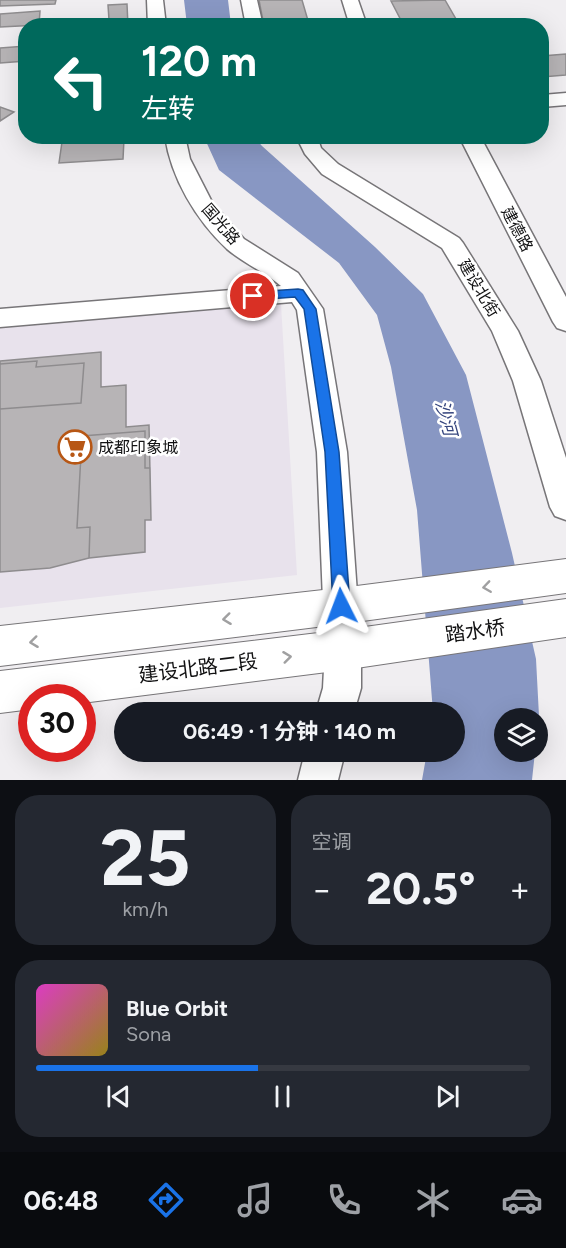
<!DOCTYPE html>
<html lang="zh">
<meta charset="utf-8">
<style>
:root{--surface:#171b24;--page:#242831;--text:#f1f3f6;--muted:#9ea1a6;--line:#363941;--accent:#1a73e8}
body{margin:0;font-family:Figtree,"Noto Sans SC",sans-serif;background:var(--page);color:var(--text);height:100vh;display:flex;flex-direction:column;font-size:22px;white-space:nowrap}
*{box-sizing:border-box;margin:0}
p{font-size:20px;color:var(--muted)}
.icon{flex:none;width:33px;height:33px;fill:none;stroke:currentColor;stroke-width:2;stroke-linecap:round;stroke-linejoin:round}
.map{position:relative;height:780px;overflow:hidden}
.details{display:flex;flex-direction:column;gap:15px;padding:15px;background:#0d0f14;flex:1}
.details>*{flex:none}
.banner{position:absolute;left:18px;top:18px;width:531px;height:126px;border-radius:24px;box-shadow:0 6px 24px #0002;background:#00695c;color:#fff;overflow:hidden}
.tools{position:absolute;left:494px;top:708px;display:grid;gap:12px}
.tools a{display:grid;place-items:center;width:54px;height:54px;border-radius:50%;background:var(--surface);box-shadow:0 6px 24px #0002;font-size:30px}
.speed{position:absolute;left:18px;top:684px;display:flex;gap:12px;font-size:30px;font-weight:700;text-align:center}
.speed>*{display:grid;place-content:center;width:78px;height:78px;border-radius:50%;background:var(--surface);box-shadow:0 6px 24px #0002;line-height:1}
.speed .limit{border:9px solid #d22;background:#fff;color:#111}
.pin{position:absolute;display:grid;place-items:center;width:51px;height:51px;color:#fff;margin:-26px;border:3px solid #fff;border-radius:50%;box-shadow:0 2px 6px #0007}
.me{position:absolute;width:66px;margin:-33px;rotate:357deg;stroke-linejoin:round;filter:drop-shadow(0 0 4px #0008)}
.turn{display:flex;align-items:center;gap:21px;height:126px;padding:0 24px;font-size:27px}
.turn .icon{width:78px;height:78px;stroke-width:2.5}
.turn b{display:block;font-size:42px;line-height:51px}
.big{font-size:45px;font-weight:700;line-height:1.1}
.details .tile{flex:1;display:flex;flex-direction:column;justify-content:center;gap:9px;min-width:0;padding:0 21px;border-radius:24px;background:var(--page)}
.details .dial{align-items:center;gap:0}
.dial b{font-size:78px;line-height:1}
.song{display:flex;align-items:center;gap:18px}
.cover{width:72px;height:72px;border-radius:9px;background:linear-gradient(135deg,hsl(310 70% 55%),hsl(50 70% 35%))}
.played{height:6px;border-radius:3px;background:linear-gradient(90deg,var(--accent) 45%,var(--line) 45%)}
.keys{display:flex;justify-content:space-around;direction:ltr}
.heat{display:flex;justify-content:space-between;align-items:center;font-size:33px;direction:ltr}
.details .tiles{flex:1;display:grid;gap:15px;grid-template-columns:1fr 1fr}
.tile:last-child{grid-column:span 2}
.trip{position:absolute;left:114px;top:702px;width:351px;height:60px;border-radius:30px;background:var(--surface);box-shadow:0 6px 24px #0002;font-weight:700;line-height:60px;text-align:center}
.tabs{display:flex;height:96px;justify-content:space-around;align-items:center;background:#090b0e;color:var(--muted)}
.tabs .icon{width:42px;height:42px}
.tabs .on{color:var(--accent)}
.tabs b{font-size:27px;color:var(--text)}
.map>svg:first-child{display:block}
.built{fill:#e8e2ec}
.water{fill:#8897c3}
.building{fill:#b7b4b6;stroke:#8e8c8e;stroke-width:1.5}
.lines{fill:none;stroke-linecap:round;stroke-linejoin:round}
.minor-casing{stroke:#777578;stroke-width:3}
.major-casing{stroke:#777578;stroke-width:2}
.minor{fill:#fff;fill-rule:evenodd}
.major{fill:#fff;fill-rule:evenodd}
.oneway{stroke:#a0a0a1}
.route{fill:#1a73e8;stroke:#114b97;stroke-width:1.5}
.labels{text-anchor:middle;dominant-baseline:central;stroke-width:5;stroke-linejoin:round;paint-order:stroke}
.street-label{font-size:16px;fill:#121213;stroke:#fff}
.poi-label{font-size:16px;fill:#121213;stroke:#fff;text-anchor:start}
.water-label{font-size:18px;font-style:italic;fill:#36467e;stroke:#fff}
.near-street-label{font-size:20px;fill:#121213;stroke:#fff}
</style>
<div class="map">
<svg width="566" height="780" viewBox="0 0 566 780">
<rect width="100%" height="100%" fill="#f0eef1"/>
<!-- built -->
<path class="built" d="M281,304l16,271 -297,33v-280z"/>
<!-- water -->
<path class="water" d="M184,0h44l3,25h-44z
M204,137h50l8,9 113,101 48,47 43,81 46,178 24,106 3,57 -2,19v-17h-33v34h31l-3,28h-110l5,-28h27v-40h-21l-16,-202 -26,-143 -14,-52 -38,-52 -120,-93z"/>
<!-- building -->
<path class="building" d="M0,0h56l-1,4 -55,2z
M259,0h43l7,24 -45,2z
M445,0l15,26h-56l-13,-25z
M127,4l1,22h-63v-3l44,-3 -1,-15z
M40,11l-1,14 -39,2v-13z
M26,46v15l-26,2v-15z
M566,54v21l-24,2v-21z
M0,107l14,5 -14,9z
M124,139l-1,20 -64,4 3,-21z
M101,352v35l25,-2v42l23,-2 2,95h-6v32l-56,6 -39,10 -50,4v-211z
M37,361l-1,6 48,-4 -3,40 -81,6v-45z
M145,431v37h5l1,52h-6v32l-56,6 1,-31 -13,1 5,-92z"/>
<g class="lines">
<!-- minor casing -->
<g class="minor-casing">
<path id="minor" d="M147,0h16l3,26h-18z
M241,0h16l6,26h-17z
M342,0h16l9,26h-17z
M566,93v12l-24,2v-12z
M165,136h20l5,23 22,43 32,37 54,34 25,36 24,143 14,198v38l-7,24h-38l7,-24 2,-38 -8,-198 -20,-142 -5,-8 -292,25v-18l281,-23c-16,-14 -38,-23 -54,-37 -31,-29 -56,-71 -62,-113z
M296,136h21l4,12 17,16 121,74 4,5 55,88 23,50 25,77v62l-11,-4 -5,-9 -37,-126 -21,-50 -50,-83 -120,-74 -17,-20z
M459,136h21l86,161v34l-9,-3 -4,-6z
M305,752h40l-7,28h-40z"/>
</g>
<!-- major casing -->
<g class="major-casing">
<path id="major" d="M566,559v34l-225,31 -341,42v-40l341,-38z
M566,599v38l-223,33 -261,33v-5h-50v11l-32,4v-42l343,-41z"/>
</g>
<!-- minor -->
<use href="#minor" class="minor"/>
<!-- major -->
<use href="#major" class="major"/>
</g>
<!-- one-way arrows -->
<defs><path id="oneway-chevron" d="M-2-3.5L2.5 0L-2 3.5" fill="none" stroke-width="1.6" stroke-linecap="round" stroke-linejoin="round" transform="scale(1.5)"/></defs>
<g class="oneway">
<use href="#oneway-chevron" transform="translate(487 587) rotate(172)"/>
<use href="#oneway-chevron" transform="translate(227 619) rotate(173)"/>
<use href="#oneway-chevron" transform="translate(34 642) rotate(173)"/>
<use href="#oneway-chevron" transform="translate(287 657) rotate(-7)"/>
</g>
<!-- route -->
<path class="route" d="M298,289l5,1 13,19 23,143 11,154 -3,5 -6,2 -6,-2 -2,-5 -8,-154 -21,-143 -9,-12 -42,3 -7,-4 7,-4z"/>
<!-- icons -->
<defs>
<g id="supermarket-ring" transform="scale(1.725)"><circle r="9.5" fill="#fff" stroke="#b75715" stroke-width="1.5"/><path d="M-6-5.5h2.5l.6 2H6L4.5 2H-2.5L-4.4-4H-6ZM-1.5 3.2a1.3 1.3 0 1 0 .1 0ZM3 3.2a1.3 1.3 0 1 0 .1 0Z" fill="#b75715"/></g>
</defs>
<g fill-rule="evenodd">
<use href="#supermarket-ring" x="75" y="447"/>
</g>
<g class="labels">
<!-- street labels -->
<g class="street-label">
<text transform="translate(221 224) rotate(49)">国光路</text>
<text transform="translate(517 229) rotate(62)">建德路</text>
<text transform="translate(479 288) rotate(59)">建设北街</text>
</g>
<!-- poi labels -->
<g class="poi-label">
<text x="98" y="447">成都印象城</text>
</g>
<!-- water labels -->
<g class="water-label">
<text transform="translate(446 418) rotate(75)">沙河</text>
</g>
<!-- near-street labels -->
<g class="near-street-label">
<text transform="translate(475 631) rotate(-8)">踏水桥</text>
<text transform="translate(198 668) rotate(-7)">建设北路二段</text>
</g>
</g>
</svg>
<div class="tools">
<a><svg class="icon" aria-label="layers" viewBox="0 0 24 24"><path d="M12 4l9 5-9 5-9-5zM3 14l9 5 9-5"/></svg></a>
</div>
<div class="speed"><div class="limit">30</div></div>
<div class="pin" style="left:253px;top:296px;background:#d93025"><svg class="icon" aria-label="arrive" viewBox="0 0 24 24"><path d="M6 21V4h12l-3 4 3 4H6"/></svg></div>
<svg class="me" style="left:341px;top:606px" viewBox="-20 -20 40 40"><path d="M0-17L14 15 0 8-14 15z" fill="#1a73e8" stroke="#fff" stroke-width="4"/></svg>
<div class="trip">06:49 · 1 分钟 · 140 m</div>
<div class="banner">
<div class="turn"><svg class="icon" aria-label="left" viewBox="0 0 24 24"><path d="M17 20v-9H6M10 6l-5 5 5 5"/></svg><div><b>120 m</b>左转</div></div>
</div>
</div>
<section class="details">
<div class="tiles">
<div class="tile dial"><b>25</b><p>km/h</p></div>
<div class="tile"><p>空调</p>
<div class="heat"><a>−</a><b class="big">20.5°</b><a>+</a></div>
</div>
<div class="tile">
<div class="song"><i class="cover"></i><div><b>Blue Orbit</b><p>Sona</p></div></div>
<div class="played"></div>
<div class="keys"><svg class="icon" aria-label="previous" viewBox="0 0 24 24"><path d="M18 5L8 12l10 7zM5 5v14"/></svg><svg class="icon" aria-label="pause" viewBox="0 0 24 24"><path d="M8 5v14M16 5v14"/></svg><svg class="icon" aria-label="next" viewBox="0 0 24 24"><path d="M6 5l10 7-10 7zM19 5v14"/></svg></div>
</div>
</div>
</section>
<nav class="tabs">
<b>06:48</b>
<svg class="icon on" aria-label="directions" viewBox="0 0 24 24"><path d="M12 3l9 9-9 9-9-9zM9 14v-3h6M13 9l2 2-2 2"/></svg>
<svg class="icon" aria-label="music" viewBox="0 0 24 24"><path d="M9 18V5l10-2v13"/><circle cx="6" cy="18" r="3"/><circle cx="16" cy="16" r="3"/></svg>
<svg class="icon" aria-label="phone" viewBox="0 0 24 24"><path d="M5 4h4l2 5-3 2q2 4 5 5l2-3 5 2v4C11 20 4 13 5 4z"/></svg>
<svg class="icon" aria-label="climate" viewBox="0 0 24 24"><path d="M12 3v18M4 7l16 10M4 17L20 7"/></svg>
<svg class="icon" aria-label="car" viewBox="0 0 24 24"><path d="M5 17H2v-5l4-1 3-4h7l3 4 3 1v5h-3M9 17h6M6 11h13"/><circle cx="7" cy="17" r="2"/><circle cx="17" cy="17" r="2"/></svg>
</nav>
